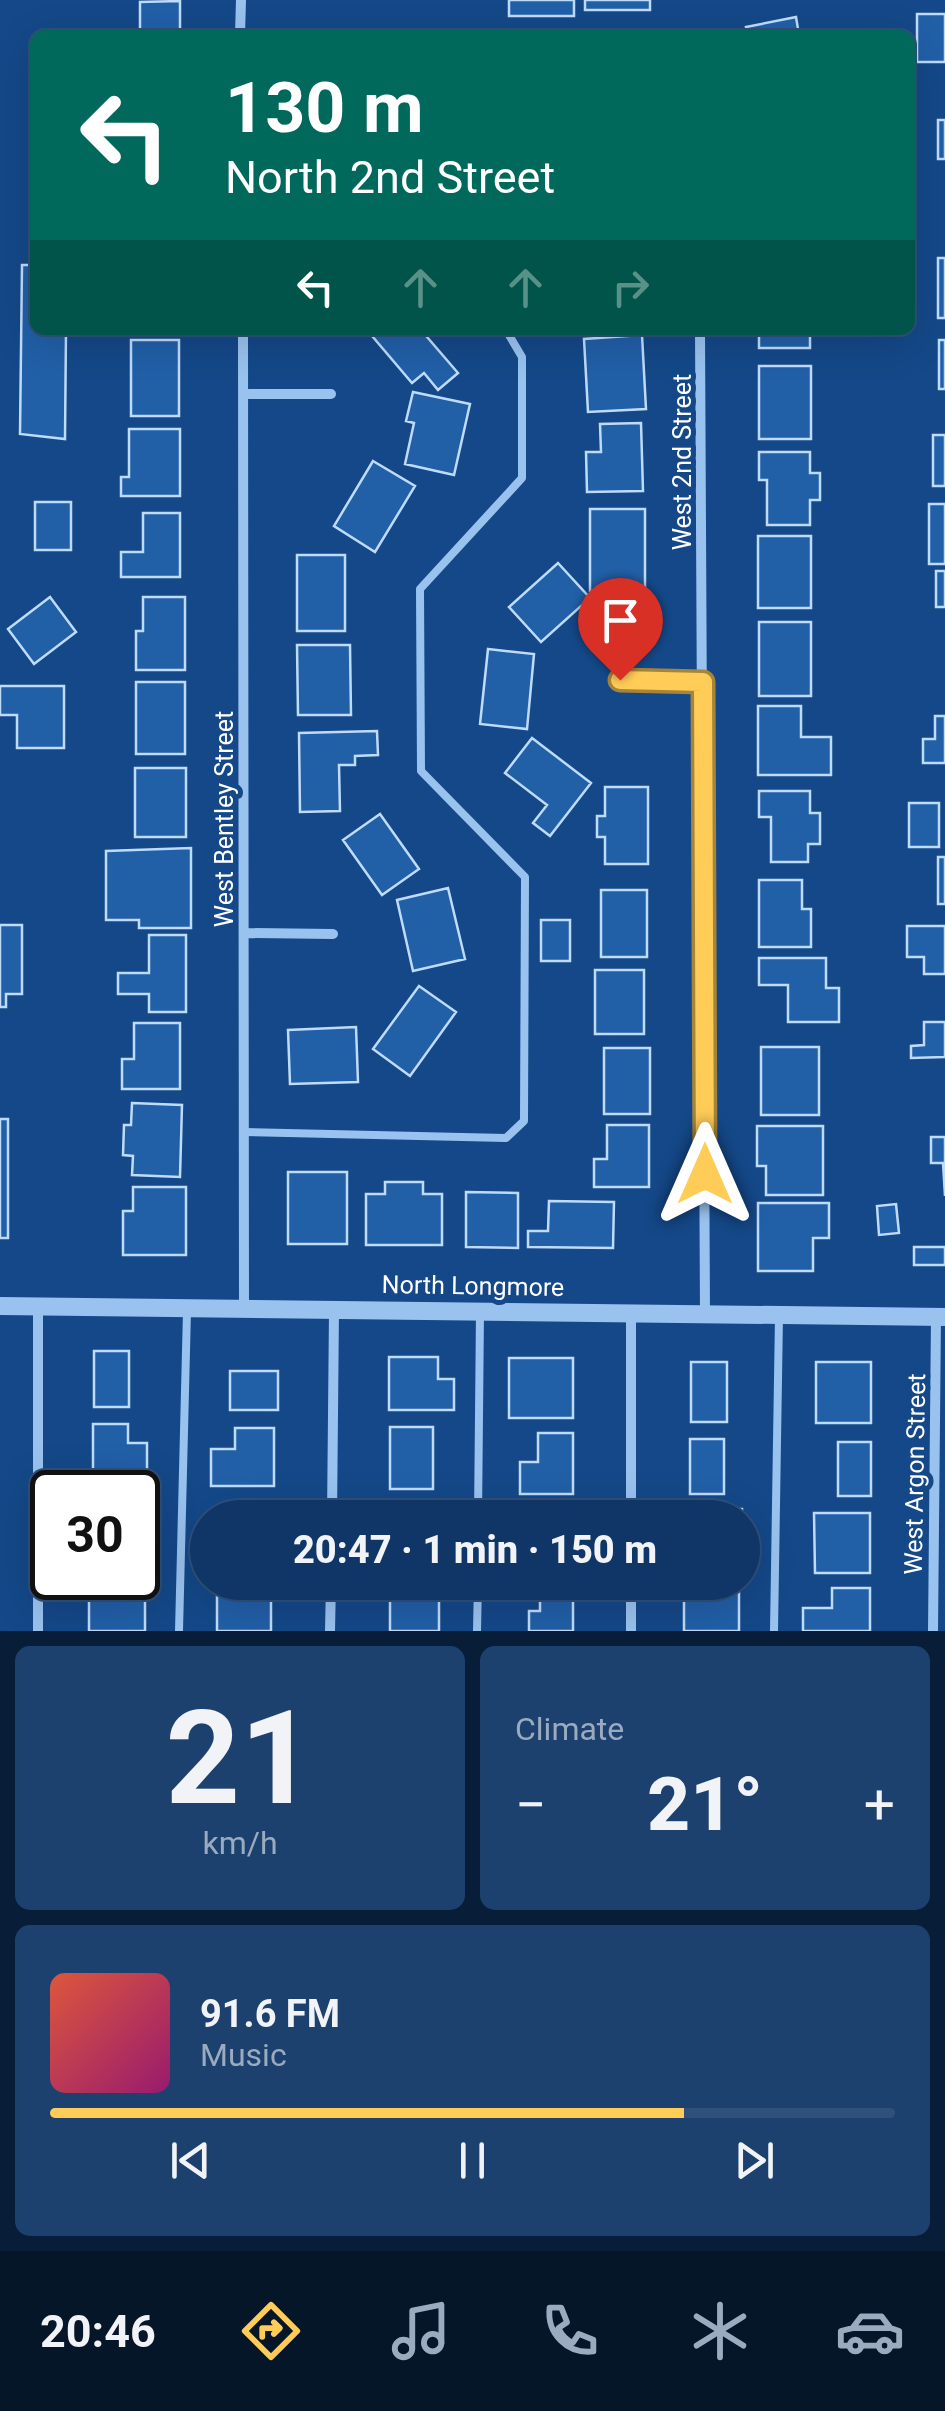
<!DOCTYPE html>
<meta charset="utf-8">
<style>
:root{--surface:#0f3666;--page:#1d416f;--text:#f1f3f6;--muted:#9babbf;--line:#2f507a;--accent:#ffcc57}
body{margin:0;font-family:Roboto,sans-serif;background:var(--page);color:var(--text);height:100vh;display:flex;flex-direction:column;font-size:38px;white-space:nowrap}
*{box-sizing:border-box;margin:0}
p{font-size:32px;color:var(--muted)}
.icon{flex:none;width:55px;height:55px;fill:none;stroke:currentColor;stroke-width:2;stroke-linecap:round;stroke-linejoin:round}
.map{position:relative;height:1631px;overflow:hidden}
.drawer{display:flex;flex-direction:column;gap:15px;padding:15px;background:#081e38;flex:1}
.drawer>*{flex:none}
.banner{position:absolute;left:30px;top:30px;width:885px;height:305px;border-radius:15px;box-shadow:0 10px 40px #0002,0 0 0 2px var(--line);background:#00695c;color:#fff;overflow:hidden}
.speed{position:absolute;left:30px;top:1470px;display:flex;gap:20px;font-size:50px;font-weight:700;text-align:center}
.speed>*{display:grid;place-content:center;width:130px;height:130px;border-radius:50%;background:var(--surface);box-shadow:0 10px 40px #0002,0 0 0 2px var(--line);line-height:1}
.speed .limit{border:5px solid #111;border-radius:15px;background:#fff;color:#111}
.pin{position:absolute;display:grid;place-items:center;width:85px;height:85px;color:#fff;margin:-102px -42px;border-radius:50% 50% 50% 0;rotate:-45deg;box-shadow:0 0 10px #0007}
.pin .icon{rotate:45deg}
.me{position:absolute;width:110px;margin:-55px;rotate:0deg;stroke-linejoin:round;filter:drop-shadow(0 0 8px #0008)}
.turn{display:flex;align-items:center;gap:35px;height:210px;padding:0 30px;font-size:45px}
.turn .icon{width:130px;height:130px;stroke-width:2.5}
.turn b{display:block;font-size:70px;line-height:85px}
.lanes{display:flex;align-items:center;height:95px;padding:0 30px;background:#0003;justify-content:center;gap:50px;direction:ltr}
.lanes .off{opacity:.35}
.big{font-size:75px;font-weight:800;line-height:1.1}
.drawer .card{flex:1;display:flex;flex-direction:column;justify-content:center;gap:15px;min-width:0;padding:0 35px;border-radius:15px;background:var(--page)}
.drawer .dial{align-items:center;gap:0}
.dial b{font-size:130px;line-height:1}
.song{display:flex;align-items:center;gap:30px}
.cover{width:120px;height:120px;border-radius:15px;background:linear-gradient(135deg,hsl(10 70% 55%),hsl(320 70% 35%))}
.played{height:10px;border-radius:5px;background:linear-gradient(90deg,var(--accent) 75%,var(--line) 75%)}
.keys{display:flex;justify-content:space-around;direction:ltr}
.heat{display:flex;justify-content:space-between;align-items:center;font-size:55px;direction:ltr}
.drawer .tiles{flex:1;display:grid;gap:15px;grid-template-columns:1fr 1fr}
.card:last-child{grid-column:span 2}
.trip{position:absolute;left:190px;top:1500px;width:570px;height:100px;border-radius:50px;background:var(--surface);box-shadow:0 10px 40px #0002,0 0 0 2px var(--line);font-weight:800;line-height:100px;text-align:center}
.tabs{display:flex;height:160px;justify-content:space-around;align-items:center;background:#061629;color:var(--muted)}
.tabs .icon{width:70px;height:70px}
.tabs .on{color:var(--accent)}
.tabs b{font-size:45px;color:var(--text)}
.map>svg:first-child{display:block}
.building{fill:#215fa7;stroke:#bfdbfb;stroke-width:2.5}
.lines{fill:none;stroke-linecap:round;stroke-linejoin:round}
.service{stroke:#99c2ef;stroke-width:8}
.minor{stroke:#99c2ef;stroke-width:10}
.tertiary{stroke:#99c2ef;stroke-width:18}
.route-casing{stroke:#a68539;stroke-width:25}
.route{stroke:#ffcc57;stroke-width:18}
.labels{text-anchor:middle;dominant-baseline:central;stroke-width:10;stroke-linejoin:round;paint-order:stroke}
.street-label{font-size:25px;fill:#fff;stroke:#144888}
</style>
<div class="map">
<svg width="945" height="1631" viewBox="0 0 945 1631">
<rect width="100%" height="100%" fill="#144888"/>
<!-- building -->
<path class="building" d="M509,0h65v16h-65z
M585,0h65v10h-65z
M180,1v34h-62l22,-1v-32z
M917,14h28v48h-28z
M796,17l3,18h-51l-2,-8z
M938,120h7v39h-7z
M938,258h7v60h-7z
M22,265h13v65h31l-1,109 -45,-5z
M367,330h54l37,43 -20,17 -14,-17 -12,10z
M759,330h51v18h-51z
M642,335l4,74 -58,3 -4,-73z
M131,340h48v76h-48z
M939,340h6v49h-6z
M759,366h52v73h-52z
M413,392l57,12 -16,71 -49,-11 9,-41 -8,-2z
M641,423l2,68 -56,1 -1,-40h15l-1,-28z
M129,429h51v67h-59v-19h8z
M933,435h12v51h-12z
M759,452h51v21h10v27h-10v25h-43v-45h-8z
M373,461l42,25 -40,66 -41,-26z
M35,502h36v48h-36z
M929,504h16v60h-16z
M590,509h55v82h-55z
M143,513h37v64h-59v-25h22z
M758,536h53v72h-53z
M297,555h48v76h-48z
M558,563l32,35 -49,44 -32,-35z
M936,571h9v36h-9z
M50,597l26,35 -42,32 -26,-35z
M143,597h42v73h-49v-39h7z
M759,622h52v74h-52z
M297,645h53l1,70h-53z
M488,649l46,5 -7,75 -47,-5z
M136,682h49v72h-49z
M0,686h64v62h-47v-33h-17z
M758,706h43v31h30v38h-73z
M935,716h10v47h-22v-24h12z
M377,731l1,24 -23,1v9h-16l1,46 -40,1 -1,-79z
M532,738l59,45 -41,53 -17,-13 14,-18 -42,-32z
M135,768h51v69h-51z
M605,787h43v77h-43v-27h-8v-21h8z
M759,791h51v22h10v31h-12v18h-37v-45h-12z
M909,803h30v44h-30z
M380,814l39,55 -37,26 -39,-55z
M191,848v80h-52v-8h-33v-69z
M938,857h7v47h-7z
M759,880h43v29h9v38h-52z
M448,888l17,71 -52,12 -16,-71z
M601,890h46v67h-46z
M541,920h29v41h-29z
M0,925h22v69h-16v13h-6z
M907,926h38v48h-21v-17h-17z
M149,935h37v77h-37v-18h-31v-21h31z
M759,958h67v30h13v34h-51v-37h-29z
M595,970h49v64h-49z
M419,986l37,26 -46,64 -37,-27z
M924,1022h21v35l-34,1v-12l13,-1z
M134,1023h46v66h-58v-30h12z
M356,1027l2,55 -68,2 -2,-54z
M761,1047h58v68h-58z
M604,1048h46v66h-46z
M132,1103l50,2 -2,72 -48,-2 1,-19 -10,-1 1,-30h7z
M0,1119h8v119h-8z
M607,1125h42v62h-55v-28h13z
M757,1126h66v69h-57v-29h-9z
M931,1137h14v59l-2,-33h-12z
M288,1172h59v72h-59z
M385,1182h38v12h19v51h-76v-51h19z
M133,1187h53v68h-63v-44h10z
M466,1192l52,1v55l-52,-1z
M549,1201l65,1 -1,46 -85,-1v-16h20z
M758,1203h71v35h-16v33h-55z
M896,1204l3,29 -20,2 -2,-29z
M914,1247h31v18h-31z
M94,1351h35v56h-35z
M389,1357h49v22h16v31h-65z
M509,1358h64v60h-64z
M691,1362h36v60h-36z
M816,1362h55v61h-55z
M230,1371h48v39h-48z
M93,1424h35v19h19v42h-54z
M390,1427h43v62h-43z
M235,1428h39v58h-63v-37h24z
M538,1433h35v61h-53v-32h18z
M690,1439h34v55h-34z
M838,1442h33v54h-33z
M243,1503h33v15h-33z
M390,1504h37v14h-37z
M538,1508h35v10h-35z
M688,1509h54v9h-54z
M814,1513h56v60h-55z
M145,1576v55h-56v-53z
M236,1582h35v49h-54v-42h19z
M390,1582h49v49h-49z
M684,1586h55v45h-55z
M832,1588h38v43h-67v-23h29z
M540,1590h33v41h-44v-20h11z"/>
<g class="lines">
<!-- service -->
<path class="service" d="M244,1132l262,6 18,-17 1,-244 -104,-106 -1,-182 102,-111v-121l-16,-27
M478,1518l2,-206
M179,1631l8,-320
M477,1631l1,-49
M774,1631l5,-315"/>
<!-- minor -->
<path class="minor" d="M240,35l1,-35
M243,330l1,978
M700,330l5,984
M244,394h87
M620,680l83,2
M244,933l89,1
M38,1306v325
M631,1313v205
M332,1518l2,-209
M631,1582v49
M330,1631l1,-49
M933,1631l3,-315"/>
<!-- tertiary -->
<path class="tertiary" d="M0,1306l945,11"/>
</g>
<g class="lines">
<!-- route casing -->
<g class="route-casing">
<path id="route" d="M620,680l83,2 2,492"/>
</g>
<!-- route -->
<use href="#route" class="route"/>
</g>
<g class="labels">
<!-- street labels -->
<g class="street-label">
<text transform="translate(682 462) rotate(-90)">West 2nd Street</text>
<text transform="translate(224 819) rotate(-90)">West Bentley Street</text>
<text transform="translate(473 1286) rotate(1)">North Longmore</text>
<text transform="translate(915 1474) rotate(-89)">West Argon Street</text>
</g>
</g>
</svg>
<div class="speed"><div class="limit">30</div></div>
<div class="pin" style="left:620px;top:680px;background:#d93025"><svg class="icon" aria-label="arrive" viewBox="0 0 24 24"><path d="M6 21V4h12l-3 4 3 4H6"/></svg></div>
<svg class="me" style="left:705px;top:1174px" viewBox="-20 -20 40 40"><path d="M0-17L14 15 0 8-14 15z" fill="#ffcc57" stroke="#fff" stroke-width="4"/></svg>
<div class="trip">20:47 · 1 min · 150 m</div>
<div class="banner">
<div class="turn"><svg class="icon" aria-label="left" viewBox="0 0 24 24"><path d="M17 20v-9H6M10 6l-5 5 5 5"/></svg><div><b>130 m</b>North 2nd Street</div></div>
<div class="lanes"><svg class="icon" aria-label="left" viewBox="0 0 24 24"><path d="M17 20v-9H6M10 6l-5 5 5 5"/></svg><svg class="icon off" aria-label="ahead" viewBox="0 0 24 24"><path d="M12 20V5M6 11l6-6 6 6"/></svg><svg class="icon off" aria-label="ahead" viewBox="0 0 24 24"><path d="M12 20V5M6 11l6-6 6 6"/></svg><svg class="icon off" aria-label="right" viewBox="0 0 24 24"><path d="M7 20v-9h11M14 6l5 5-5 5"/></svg></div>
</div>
</div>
<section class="drawer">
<div class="tiles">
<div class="card dial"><b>21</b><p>km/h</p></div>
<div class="card"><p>Climate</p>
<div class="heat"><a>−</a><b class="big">21°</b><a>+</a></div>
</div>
<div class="card">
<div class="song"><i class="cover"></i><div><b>91.6 FM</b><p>Music</p></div></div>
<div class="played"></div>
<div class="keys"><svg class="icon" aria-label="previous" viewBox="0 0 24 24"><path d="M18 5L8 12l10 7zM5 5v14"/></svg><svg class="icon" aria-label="pause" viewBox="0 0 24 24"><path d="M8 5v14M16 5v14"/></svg><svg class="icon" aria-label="next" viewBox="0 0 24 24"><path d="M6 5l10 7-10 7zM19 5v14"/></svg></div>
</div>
</div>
</section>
<nav class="tabs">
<b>20:46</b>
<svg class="icon on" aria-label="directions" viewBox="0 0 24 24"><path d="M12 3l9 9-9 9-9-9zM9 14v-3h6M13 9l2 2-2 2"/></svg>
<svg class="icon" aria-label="music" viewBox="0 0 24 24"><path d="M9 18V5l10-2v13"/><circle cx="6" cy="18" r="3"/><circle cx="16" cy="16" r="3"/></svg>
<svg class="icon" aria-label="phone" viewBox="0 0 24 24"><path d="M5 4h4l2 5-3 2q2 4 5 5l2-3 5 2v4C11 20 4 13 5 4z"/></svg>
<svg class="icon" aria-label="climate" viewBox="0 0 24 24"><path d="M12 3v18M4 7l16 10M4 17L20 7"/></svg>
<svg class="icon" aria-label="car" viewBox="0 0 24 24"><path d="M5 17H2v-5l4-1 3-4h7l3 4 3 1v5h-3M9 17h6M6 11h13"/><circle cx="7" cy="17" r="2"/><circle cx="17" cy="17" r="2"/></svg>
</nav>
